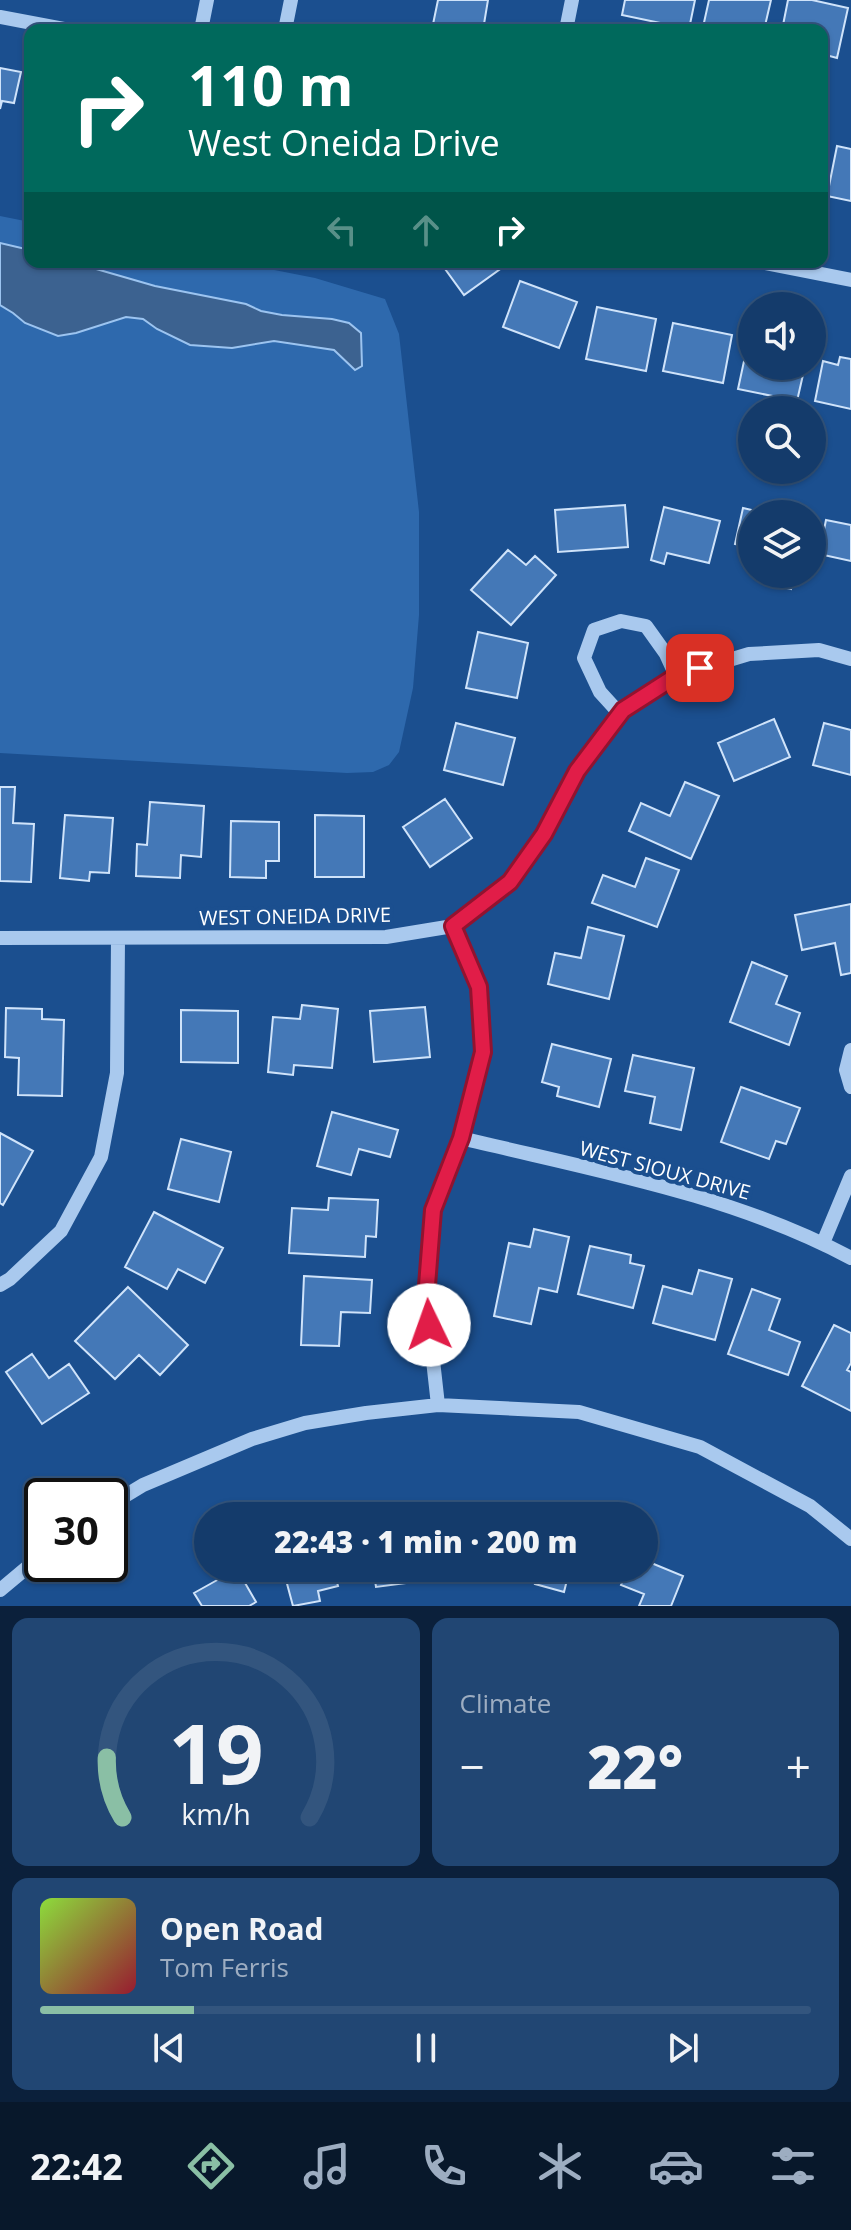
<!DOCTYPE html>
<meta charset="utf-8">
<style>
:root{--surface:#143b6b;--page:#214673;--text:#f1f3f6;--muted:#9dadc1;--line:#33557e;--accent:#8abfa5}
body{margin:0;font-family:"Open Sans",sans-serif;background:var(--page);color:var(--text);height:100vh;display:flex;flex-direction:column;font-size:30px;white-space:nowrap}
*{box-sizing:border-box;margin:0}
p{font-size:26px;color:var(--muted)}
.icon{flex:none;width:44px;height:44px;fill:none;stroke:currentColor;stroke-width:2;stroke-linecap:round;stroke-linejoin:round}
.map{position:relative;height:1606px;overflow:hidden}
.sheet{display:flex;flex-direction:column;gap:12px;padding:12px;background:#0b203b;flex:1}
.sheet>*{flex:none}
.guide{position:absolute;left:24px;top:24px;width:804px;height:244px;border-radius:16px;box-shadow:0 2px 6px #0004,0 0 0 2px var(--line);background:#00695c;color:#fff;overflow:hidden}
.fabs{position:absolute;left:738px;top:292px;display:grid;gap:16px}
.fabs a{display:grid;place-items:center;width:88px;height:88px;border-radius:50%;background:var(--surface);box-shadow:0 2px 6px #0004,0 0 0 2px var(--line);font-size:40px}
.speed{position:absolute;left:24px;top:1478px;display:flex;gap:16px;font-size:40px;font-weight:700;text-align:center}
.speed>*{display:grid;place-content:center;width:104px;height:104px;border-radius:50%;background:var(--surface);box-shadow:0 2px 6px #0004,0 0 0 2px var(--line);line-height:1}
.speed .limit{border:4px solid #111;border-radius:12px;background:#fff;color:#111}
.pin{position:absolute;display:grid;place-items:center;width:68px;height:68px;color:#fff;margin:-34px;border-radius:16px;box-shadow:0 4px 12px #0006}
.me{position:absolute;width:88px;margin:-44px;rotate:357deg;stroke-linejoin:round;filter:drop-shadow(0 0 6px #0008)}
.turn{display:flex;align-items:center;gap:28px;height:168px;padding:0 32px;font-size:36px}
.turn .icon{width:104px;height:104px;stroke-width:2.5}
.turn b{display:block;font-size:56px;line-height:68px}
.lanes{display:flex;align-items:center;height:76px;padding:0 32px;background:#0003;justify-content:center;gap:40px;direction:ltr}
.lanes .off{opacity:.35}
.big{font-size:60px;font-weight:800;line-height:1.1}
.sheet .card{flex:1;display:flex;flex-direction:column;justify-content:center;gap:12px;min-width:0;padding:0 28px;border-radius:16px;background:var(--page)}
.sheet .dial{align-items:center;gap:0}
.dial svg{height:208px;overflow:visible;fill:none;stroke:var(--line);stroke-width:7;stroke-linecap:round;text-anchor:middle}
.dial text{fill:var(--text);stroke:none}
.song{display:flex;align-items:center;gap:24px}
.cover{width:96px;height:96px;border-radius:12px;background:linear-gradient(135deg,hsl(90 70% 55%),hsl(350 70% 35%))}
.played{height:8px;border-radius:4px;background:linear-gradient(90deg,var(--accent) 20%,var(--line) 20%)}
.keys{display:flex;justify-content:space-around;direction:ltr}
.heat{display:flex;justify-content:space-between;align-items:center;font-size:44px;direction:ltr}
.sheet .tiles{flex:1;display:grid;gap:12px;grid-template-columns:1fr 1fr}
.card:last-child{grid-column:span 2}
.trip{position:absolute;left:194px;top:1502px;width:464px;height:80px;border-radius:40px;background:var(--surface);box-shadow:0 2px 6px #0004,0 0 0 2px var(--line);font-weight:800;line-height:80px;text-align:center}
.menu{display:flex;height:128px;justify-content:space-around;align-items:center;background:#08182b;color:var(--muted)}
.menu .icon{width:56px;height:56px}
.menu .on{color:var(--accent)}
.menu b{font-size:36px;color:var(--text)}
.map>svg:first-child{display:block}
.green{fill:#2e69ad}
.water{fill:#3c6290;stroke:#9cc4f0;stroke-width:2}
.building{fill:#4478b7;stroke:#cfe3fa;stroke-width:2}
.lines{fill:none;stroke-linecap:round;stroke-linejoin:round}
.minor{stroke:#a9c9ee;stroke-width:14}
.route-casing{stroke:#92132f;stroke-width:20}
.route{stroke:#e11d48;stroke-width:14}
.labels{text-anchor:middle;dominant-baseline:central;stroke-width:8;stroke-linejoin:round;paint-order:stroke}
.street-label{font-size:20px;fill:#fff;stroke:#1b4f8f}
</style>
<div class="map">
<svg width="851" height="1606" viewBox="0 0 851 1606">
<rect width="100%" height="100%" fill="#1b4f8f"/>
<!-- green -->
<path class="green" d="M0,216l30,6v40h203l82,16 70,21 14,35 20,178v103l-6,73 -14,64 -10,13 -16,7 -26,1 -347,-20z"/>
<!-- water -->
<path class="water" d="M0,243l30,7v12h42l83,24 91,18 15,7 21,4 50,4 17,4 12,10 1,33 -7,4 -21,-20 -60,-9 -42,7 -42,-3 -33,-16 -14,-10 -17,-2 -50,16 -18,3 -33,-13 -12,-10 -13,-8z"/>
<!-- building -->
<path class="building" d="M438,0h50l-5,30 -51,-1z
M625,0h70l-6,29 -67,-14z
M709,0h62l-7,30h-47l-14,-3z
M788,0h24l36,8 -11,50 -15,-4v-24h-40z
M0,68l21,4 -7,31 -12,-2 -2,8z
M837,146l14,3v52l-24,-5z
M440,262h70l-46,33z
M520,281l57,21 -18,46 -56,-21z
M597,307l59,12 -10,52 -60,-12z
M673,323l59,12 -9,48 -60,-12z
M749,338h3v28h53l-8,35 -59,-12z
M840,357l11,2v50l-36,-8 8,-40 15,4z
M625,505l3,42 -70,5 -3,-42z
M664,507l56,14 -11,42 -42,-10 -3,11 -13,-4z
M743,508l26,6h-17v34l-17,-4z
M826,520l25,5v36l-32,-7z
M508,550l18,15 9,-9 21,19 -45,50 -40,-35z
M766,574h29l-4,15 -27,-6z
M478,632l50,11 -11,55 -51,-10z
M774,719l16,38 -56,24 -16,-38z
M456,723l59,15 -12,47 -59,-15z
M824,723l27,7v45l-38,-10z
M685,782l34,14 -28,63 -62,-28 12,-28 29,13z
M0,787h15l-2,36 21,1 -3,58 -31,-1z
M445,799l27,39 -42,29 -27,-40z
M150,802l54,4 -3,51 -20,-2 -1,23 -44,-2 1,-32 10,1z
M65,815l48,3 -4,55 -19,-1 -1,9 -29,-3z
M315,815l49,1v61h-49z
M231,821l48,1v39h-13v17l-36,-1z
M646,858l33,12 -22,57 -65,-24 11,-28 32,12z
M851,904v69l-10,2 -6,-32 -33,7 -7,-35z
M588,927l36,9 -15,63 -61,-15 7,-31 26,5z
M752,962l35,14 -11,28 24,9 -11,32 -59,-23z
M302,1005l36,4 -6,59 -38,-3 -1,10 -25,-3 5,-55 27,2z
M425,1007l5,50 -56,5 -4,-51z
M6,1008l36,1v10l22,1 -2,76 -44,-1 1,-37 -14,-1z
M181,1010l57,1v52l-57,-1z
M552,1044l59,15 -12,48 -42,-11 2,-9 -17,-5z
M633,1055l61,13 -13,62 -31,-7 5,-26 -30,-6z
M741,1087l59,21 -14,36 -10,-3 -7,18 -48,-17z
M332,1112l66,18 -8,27 -31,-8 -8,26 -34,-9z
M0,1133l33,18 -30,54 -3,-2z
M181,1139l50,13 -12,50 -51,-13z
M329,1198l49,2 -2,37 -10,-1 -1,21 -76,-4 3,-45 36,2z
M154,1212l69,36 -18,35 -27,-14 -11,20 -42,-22z
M534,1229l35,8 -12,55 -18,-4 -8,36 -37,-8 15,-73 21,4z
M590,1246l41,9 -1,8 14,3 -11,42 -55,-14z
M699,1270l33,9 -17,61 -62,-17 10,-37 29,8z
M304,1276l68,4 -2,33 -29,-1 -2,34 -38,-1z
M128,1287l60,58 -28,30 -21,-20 -24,24 -40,-38z
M752,1289l28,10 -11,31 31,12 -12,33 -60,-21z
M834,1325l17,8v30l-4,7 4,2v39l-49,-25z
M32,1354l17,24 20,-14 20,29 -47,31 -36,-52z
M644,1560l39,16 -12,30h-32l5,-12 -23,-9 7,-17h16z
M290,1568h43l5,18 -20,5 2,10 -27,5 -7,-26 7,-2z
M373,1568h32l2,15 -31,4z
M453,1568h52v3l-25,-1v9l-27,-1z
M540,1568h30l-6,24 -29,-8z
M237,1569l19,33 -7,4h-47l-8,-13z"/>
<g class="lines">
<!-- minor -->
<path class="minor" d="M0,17l69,13
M201,30l6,-30
M285,30l6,-30
M566,30l6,-30
M760,262l91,18
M620,714l-20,-22 -16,-34 10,-28 27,-9 25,5 20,28 10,22
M0,938l386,-1 67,-11 57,-44 34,-48 33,-63 46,-61 53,-34 73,-22 70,-4 32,9
M851,1050l-5,20 5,17
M461,1138c132,32 270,56 390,120
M823,1243l28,-67
M0,1285l10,-6 51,-48 40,-74 16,-84 1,-135
M438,1405l-12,-107 7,-88 28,-72 22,-86 -4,-65 -26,-61
M110,1505l33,-20 109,-46 53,-16 61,-10 72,-8 141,7 121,35 110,59 41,33
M0,1590l42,-35"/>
</g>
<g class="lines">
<!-- route casing -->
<g class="route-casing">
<path id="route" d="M429,1325l-3,-27 7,-88 28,-72 22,-86 -4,-65 -26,-61 57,-44 34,-48 33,-63 46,-61 53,-34 24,-8"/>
</g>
<!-- route -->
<use href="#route" class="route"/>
</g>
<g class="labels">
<!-- street labels -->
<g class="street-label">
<text transform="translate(295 916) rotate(-1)">WEST ONEIDA DRIVE</text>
<text transform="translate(665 1170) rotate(15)">WEST SIOUX DRIVE</text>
</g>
</g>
</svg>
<div class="fabs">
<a><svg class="icon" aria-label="sound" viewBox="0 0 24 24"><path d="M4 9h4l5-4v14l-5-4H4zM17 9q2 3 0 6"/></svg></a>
<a><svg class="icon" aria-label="search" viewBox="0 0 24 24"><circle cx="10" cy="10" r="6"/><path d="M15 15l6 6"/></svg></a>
<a><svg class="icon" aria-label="layers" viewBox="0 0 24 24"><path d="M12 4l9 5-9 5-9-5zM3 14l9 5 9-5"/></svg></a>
</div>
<div class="speed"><div class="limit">30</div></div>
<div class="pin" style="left:700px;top:668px;background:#d93025"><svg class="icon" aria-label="arrive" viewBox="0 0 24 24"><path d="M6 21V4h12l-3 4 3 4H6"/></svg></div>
<svg class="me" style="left:429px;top:1325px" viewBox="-20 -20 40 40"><circle r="19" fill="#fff"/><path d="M0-13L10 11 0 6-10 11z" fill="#e11d48"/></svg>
<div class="trip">22:43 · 1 min · 200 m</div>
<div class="guide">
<div class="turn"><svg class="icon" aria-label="right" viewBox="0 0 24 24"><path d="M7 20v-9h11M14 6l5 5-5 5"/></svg><div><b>110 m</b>West Oneida Drive</div></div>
<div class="lanes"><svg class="icon off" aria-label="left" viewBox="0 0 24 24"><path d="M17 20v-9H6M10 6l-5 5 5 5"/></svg><svg class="icon off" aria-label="ahead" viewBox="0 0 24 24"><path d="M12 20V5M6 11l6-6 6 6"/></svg><svg class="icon" aria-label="right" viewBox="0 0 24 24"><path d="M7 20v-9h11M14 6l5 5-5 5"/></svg></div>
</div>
</div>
<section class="sheet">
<div class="tiles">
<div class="card dial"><svg viewBox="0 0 100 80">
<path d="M14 69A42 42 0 1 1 86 69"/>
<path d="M14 69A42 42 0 0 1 8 46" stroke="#8abfa5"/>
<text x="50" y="56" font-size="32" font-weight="700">19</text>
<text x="50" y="72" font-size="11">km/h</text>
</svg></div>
<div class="card"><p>Climate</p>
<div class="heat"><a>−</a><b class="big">22°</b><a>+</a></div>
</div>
<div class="card">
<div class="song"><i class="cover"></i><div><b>Open Road</b><p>Tom Ferris</p></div></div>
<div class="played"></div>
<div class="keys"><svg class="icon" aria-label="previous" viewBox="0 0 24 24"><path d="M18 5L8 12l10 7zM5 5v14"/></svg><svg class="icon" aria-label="pause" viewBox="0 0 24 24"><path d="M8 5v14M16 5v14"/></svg><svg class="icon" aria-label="next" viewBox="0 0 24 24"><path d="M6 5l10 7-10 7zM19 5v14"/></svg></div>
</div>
</div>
</section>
<nav class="menu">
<b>22:42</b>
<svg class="icon on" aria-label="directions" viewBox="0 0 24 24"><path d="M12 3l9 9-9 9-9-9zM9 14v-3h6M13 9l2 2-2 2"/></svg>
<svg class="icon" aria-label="music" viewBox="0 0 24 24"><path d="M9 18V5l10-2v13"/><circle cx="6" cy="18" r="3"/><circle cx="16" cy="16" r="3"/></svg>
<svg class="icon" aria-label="phone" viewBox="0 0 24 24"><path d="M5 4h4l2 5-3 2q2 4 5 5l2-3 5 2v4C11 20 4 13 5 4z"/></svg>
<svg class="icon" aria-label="climate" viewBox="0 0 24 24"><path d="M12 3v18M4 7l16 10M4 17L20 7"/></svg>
<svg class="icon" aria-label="car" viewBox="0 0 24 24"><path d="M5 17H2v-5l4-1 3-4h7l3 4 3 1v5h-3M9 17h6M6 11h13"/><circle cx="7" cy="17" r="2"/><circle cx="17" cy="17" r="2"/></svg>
<svg class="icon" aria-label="filters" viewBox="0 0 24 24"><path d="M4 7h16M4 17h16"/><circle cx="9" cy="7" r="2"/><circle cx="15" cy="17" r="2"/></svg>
</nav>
